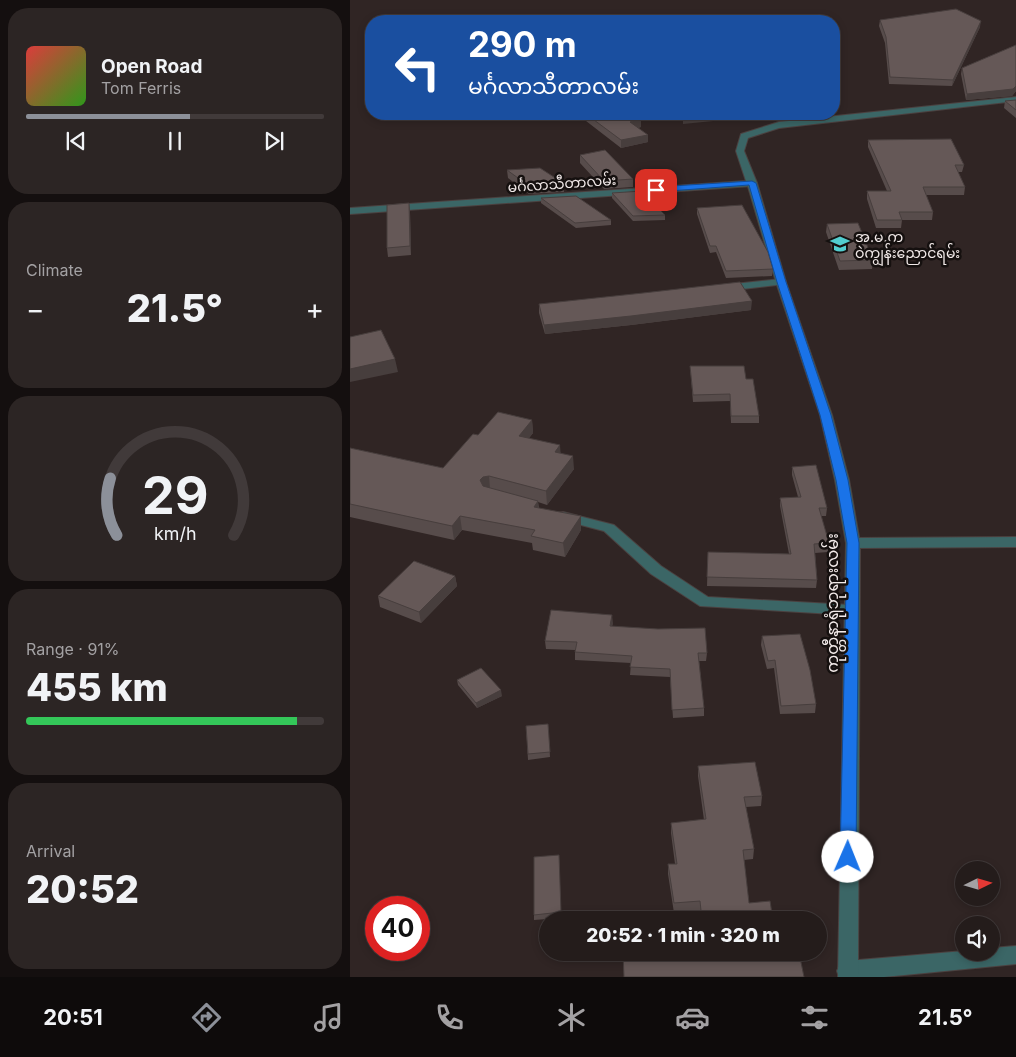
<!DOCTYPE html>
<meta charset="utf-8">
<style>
:root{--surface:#241c1b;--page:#2c2524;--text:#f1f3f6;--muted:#a3a1a3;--line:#413a3a;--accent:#8c9099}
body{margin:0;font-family:Inter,"Noto Sans Myanmar",sans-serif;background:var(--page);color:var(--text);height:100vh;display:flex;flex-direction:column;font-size:19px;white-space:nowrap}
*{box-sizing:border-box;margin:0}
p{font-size:16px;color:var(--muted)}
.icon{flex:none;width:28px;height:28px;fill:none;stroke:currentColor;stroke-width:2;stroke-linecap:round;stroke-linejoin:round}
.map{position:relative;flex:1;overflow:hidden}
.details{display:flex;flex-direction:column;gap:8px;padding:8px;background:#140f0f;width:350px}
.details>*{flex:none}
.hud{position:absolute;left:15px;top:15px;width:475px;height:105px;border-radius:20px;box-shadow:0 2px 8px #0003,0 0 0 1px var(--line);background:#1a4fa0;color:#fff;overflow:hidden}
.needle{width:32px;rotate:85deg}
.controls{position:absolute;left:605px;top:861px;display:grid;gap:10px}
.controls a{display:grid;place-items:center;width:45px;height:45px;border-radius:50%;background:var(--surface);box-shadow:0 2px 8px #0003,0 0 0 1px var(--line);font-size:25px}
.speed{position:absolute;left:15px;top:896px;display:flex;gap:10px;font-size:25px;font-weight:700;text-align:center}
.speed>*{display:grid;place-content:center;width:65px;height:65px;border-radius:50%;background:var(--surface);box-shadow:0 2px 8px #0003,0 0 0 1px var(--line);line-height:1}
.speed .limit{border:8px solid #d22;background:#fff;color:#111}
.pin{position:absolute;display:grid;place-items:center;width:42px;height:42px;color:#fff;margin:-21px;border-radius:10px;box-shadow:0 2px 8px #0006}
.me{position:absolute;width:55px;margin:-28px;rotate:1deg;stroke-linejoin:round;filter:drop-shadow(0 0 4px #0008)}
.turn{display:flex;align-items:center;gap:18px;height:105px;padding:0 20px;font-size:22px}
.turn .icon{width:65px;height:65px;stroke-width:2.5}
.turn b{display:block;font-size:35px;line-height:42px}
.big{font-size:38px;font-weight:800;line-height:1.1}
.details .card{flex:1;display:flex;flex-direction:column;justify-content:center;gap:8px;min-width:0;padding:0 18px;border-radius:20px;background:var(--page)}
.details .dial{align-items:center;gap:0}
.dial svg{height:130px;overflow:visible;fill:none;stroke:var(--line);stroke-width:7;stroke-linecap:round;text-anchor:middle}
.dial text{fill:var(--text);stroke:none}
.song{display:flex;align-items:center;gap:15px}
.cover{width:60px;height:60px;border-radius:8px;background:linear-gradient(135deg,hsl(0 70% 55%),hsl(110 70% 35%))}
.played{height:5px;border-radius:2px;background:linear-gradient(90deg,var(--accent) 55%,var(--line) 55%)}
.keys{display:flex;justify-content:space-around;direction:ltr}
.heat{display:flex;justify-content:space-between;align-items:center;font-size:28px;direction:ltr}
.charge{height:8px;border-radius:4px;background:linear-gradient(90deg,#34c759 91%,var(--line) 0)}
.trip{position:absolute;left:189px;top:911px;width:288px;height:50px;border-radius:25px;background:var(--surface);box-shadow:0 2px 8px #0003,0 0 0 1px var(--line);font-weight:800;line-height:50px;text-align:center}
.menu{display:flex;height:80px;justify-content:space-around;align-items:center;background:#0e0b0b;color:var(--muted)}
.menu .icon{width:35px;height:35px}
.menu .selected{color:var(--accent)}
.menu b{font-size:22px;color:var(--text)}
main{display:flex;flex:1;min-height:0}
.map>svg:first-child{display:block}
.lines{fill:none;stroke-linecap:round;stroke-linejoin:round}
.service-casing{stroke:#4b4140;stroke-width:2}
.minor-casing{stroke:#4b4140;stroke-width:2}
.tertiary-casing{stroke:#4b4140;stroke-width:2}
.service{fill:#3b6666;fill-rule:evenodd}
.minor{fill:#3b6666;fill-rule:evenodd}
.tertiary{fill:#3b6666;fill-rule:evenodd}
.wall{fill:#574c4b}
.shaded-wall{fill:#473e3d}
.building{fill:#655857;stroke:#473e3d}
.route{fill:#1a73e8;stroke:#114b97}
.labels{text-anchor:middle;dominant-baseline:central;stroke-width:5;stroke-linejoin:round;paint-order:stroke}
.far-street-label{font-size:14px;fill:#f2eae9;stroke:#15100f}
.far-poi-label{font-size:14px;fill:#f2eae9;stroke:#15100f;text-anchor:start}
.street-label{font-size:16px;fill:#f2eae9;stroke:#15100f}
</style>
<main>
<section class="details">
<div class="card">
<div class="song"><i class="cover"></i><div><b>Open Road</b><p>Tom Ferris</p></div></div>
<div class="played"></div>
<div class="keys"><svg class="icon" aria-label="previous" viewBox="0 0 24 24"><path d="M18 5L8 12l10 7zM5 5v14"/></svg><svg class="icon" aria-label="pause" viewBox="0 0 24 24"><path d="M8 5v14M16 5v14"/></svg><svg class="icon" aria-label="next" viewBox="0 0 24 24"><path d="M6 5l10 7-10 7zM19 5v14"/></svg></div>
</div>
<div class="card"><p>Climate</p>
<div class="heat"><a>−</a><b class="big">21.5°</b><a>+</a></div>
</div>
<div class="card dial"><svg viewBox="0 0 100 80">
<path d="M14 69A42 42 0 1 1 86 69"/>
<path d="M14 69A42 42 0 0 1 10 34" stroke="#8c9099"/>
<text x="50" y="56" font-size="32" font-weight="700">29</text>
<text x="50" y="72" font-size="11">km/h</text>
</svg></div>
<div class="card"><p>Range · 91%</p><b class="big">455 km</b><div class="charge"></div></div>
<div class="card"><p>Arrival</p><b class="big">20:52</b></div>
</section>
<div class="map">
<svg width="666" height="977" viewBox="0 0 666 977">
<rect width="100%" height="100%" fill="#302524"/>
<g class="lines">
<!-- service casing -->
<g class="service-casing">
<path id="service" d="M431,279l4,1 1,2 -1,2 -60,7 -5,-3 5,-3z
M213,512l51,13 47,41 47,31 142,8 5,1 3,4 -3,4 -5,1 -150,-9 -49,-32 -47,-43 -46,-12 -2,-3 2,-3z
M666,946v18l-132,13h-45l-2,-6 3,-7 7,-3 117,-10v1h27v-4z"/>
</g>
<!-- minor casing -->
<g class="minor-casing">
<path id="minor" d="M666,97v4l-237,27 -31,10 -4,13 13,32 -5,3 -402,28v-6l396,-27 -10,-30 5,-17 38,-12z
M666,537v10l-163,1 -5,-2 -2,-3 2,-3 5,-2z"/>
</g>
<!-- tertiary casing -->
<g class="tertiary-casing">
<path id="tertiary" d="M402,180l5,3 29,99 46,133 17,65 11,63 -2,434h-20l8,-434 -11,-63 -15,-65 -44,-133 -29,-99z"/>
</g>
<!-- service -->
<use href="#service" class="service"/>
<!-- minor -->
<use href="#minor" class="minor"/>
<!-- tertiary -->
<use href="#tertiary" class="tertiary"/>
</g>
<!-- wall -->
<path class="wall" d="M530,20l100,7 -28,59 -63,-2 -4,-41 -6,-17z
M666,45v46l-4,5 -46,4 -5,-26 1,-6z
M666,100v18l-12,-10 1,-7z
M189,114h32l-22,6z
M227,114h55l9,13 -3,1 10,14 -27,6z
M518,140l96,25 -2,7h-4l7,15 -1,8h-38l7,17 -1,8h-30l-1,8h-25l-9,-29v-8h20l-19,-44z
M230,155l53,24v8l-29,2 -24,-26z
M157,170l56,13 1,9 -35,2 -21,-16z
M262,193l53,22v5l-32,1 -21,-23z
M191,198l70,22v5l-35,3 -35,-25z
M59,203l1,9 1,43 -23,2 -1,-9z
M347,208l76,61 -1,7 -46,2 -10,-26 -6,1 -13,-39z
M477,224l46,36 -1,9 -33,1 -13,-38z
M189,304l212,6 -120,15 -86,9 -6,-21z
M340,366l56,13 13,37v7h-28l-1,-22 -37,1z
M182,420l1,13 -4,5 32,15 13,16 -27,36 -9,-3 1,6 42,22 -16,27 -32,-7 -1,-7 -70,-13 -8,10 -104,-23v-69l93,20 35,-33z
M442,467l35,41 -1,8h-5l8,27 -1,9 -13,1 2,27 -1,8 -109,-2 1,-34 81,2 -9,-48v-8l18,-1 -6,-22z
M105,576l2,10 -36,37 -41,-16 -2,-11z
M263,623l-1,3 95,27 -1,8h-7l5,47v8l-31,2 -3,-41 -40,-2 1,-12 -56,-3v-10l-29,-1 -1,-8z
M412,636l54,68 -1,9 -35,1 -6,-46 -7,1 -6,-24z
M107,680l45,16 -25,12 -19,-23z
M198,724l2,33 -22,3 -2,-34z
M348,766l64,30 -1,10 -15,1 8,42 -1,10 -9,1 5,43 24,17h-72l-1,-9 -26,2 -6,-39v-10h7l-4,-31v-10l33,-3 -6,-44z
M209,860l2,58 -27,2v-5z"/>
<!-- shaded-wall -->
<path class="shaded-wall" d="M631,21l-1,6 -28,59 1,-6z
M666,86v5l-4,5 -46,4 1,-6z
M486,97l-1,7h-1v-6z
M199,114h22l-22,6z
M365,114h69l-101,10v-7z
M291,119v8l-11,2v-7z
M298,135v7l-27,6v-8z
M59,203l1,9 1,43 -1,-9z
M402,301l-1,9 -120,15 -86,9 -1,-9z
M45,359l3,13 -48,10v-13z
M182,420l1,13 -13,17 -1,-14z
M210,445l1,13 -6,-6z
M223,456l1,13 -27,36 -1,-14z
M139,476l1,13 -5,1 -5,-10 3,-3z
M188,501l1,14 -5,-8z
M110,516l2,14 -8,10 -2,-14z
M231,516v14l-16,27 -2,-14z
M105,576l2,10 -36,37 -2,-11z
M262,615l1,8 -3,11v-8z
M151,690l1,6 -25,12 -1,-5z"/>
<!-- building -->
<path class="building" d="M606,9l25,12 -28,59 -63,-3 -4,-40 -6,-17z
M666,45v41l-3,3 -46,5 -5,-26z
M666,100v10l-11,-9z
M236,114h46l9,5 -11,3 18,13 -27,5z
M332,114h33l-32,3z
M601,139l13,26h-9l10,22h-42l10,25h-34l3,8h-25l-10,-29h24l-23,-51z
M255,150l28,29 -29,2 -24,-26z
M190,168l23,15 -34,3 -22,-16z
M292,191l23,24 -32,1 -21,-23z
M226,196l35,24 -36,3 -34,-25z
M59,203l1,43 -23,2v-43z
M392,205l26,47 5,17 -47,2 -10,-25h-6l-13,-38z
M508,223l15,37 -33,1 -13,-37z
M390,282l12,19 -121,15 -87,9 -5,-21 104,-11z
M31,330l14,29 -45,10v-32z
M340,366h54l2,13h7l6,37h-28l-1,-22 -37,1z
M148,412l34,8 -13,16 41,9 -5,7 18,4 -27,35 -57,-15 -6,1 -3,3 3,6 55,15 -4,6 47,9 -18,27 -32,-7 4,-6 -75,-14 -8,10 -102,-22v-56l93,20 30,-34 5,1z
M466,465l11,43h-8l10,35 -15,1 3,36 -110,-3 1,-25 83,2 -11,-56 21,-1 -9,-30z
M64,561l41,15 -36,36 -41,-16z
M201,610l61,5 -2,11 48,3 47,-1 2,25h-9l6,55 -32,2 -2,-41 -40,-2 2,-11 -57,-4 2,-10 -32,-1z
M450,634l10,36 6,34 -35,2 -6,-46 -7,1 -6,-25z
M131,668l20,22 -25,13 -19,-23z
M198,724l2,28 -22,2 -2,-28z
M405,762l7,34 -18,1 10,52 -11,1 6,53 21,-2 3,19h-71l-2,-19 -26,2 -6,-39h9l-6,-41 35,-4 -8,-53z
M209,855l2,57 -27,3v-58z
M281,952h168l5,25h-180l-1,-24z"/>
<!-- route -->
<path class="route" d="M402,181l4,2 30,99 45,133 17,65 11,63 -3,314 -2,5 -6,2 -5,-2 -3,-5 7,-314 -11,-63 -16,-65 -43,-133 -28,-97 -93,7 -4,-2 4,-3z"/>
<!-- icons -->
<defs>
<g id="school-bare" transform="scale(1.5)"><path d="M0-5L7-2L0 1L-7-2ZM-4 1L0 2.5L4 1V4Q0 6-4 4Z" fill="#52cdcf" stroke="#15100f" stroke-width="2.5" paint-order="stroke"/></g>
</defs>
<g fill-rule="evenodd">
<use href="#school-bare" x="490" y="244"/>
</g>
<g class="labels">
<!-- far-street labels -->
<g class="far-street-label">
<text transform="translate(212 183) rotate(-4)">မင်္ဂလာသီတာလမ်း</text>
</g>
<!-- far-poi labels -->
<g class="far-poi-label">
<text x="505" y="236">အ.မ.က<tspan x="505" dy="16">ဝဲကျွန်းညောင်ရမ်း</tspan></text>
</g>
<!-- street labels -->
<g class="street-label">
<text transform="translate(482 603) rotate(-90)">ကုတ္တီနာရုံဘုရားလမ်း</text>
</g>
</g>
</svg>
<div class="controls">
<a><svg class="needle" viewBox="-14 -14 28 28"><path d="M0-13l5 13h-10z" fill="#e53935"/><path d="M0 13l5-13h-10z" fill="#a3a1a3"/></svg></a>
<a><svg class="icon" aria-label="sound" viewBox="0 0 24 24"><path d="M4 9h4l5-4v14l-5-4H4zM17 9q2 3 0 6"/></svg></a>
</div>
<div class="speed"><div class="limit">40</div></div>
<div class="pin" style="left:306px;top:190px;background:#d93025"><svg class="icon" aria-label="arrive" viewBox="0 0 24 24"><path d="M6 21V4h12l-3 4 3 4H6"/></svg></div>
<svg class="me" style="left:498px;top:857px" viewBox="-20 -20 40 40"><circle r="19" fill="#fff"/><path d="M0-13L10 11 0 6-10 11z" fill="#1a73e8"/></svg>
<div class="trip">20:52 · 1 min · 320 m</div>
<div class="hud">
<div class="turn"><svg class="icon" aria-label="left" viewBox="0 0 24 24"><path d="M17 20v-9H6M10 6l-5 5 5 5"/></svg><div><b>290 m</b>မင်္ဂလာသီတာလမ်း</div></div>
</div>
</div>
</main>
<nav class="menu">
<b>20:51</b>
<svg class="icon selected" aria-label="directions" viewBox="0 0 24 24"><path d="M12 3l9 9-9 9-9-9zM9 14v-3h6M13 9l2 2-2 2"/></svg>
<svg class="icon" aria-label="music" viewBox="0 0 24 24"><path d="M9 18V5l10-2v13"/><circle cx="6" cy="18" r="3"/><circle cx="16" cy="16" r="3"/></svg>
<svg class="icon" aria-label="phone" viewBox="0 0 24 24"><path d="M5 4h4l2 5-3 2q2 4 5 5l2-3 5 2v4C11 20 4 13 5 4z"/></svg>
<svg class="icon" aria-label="climate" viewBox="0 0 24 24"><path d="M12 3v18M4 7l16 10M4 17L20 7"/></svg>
<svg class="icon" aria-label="car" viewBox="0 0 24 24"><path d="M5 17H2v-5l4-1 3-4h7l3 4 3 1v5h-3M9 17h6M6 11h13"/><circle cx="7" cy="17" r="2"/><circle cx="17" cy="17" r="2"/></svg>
<svg class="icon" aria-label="filters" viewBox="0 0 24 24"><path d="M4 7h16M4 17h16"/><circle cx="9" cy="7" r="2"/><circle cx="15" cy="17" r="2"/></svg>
<b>21.5°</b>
</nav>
